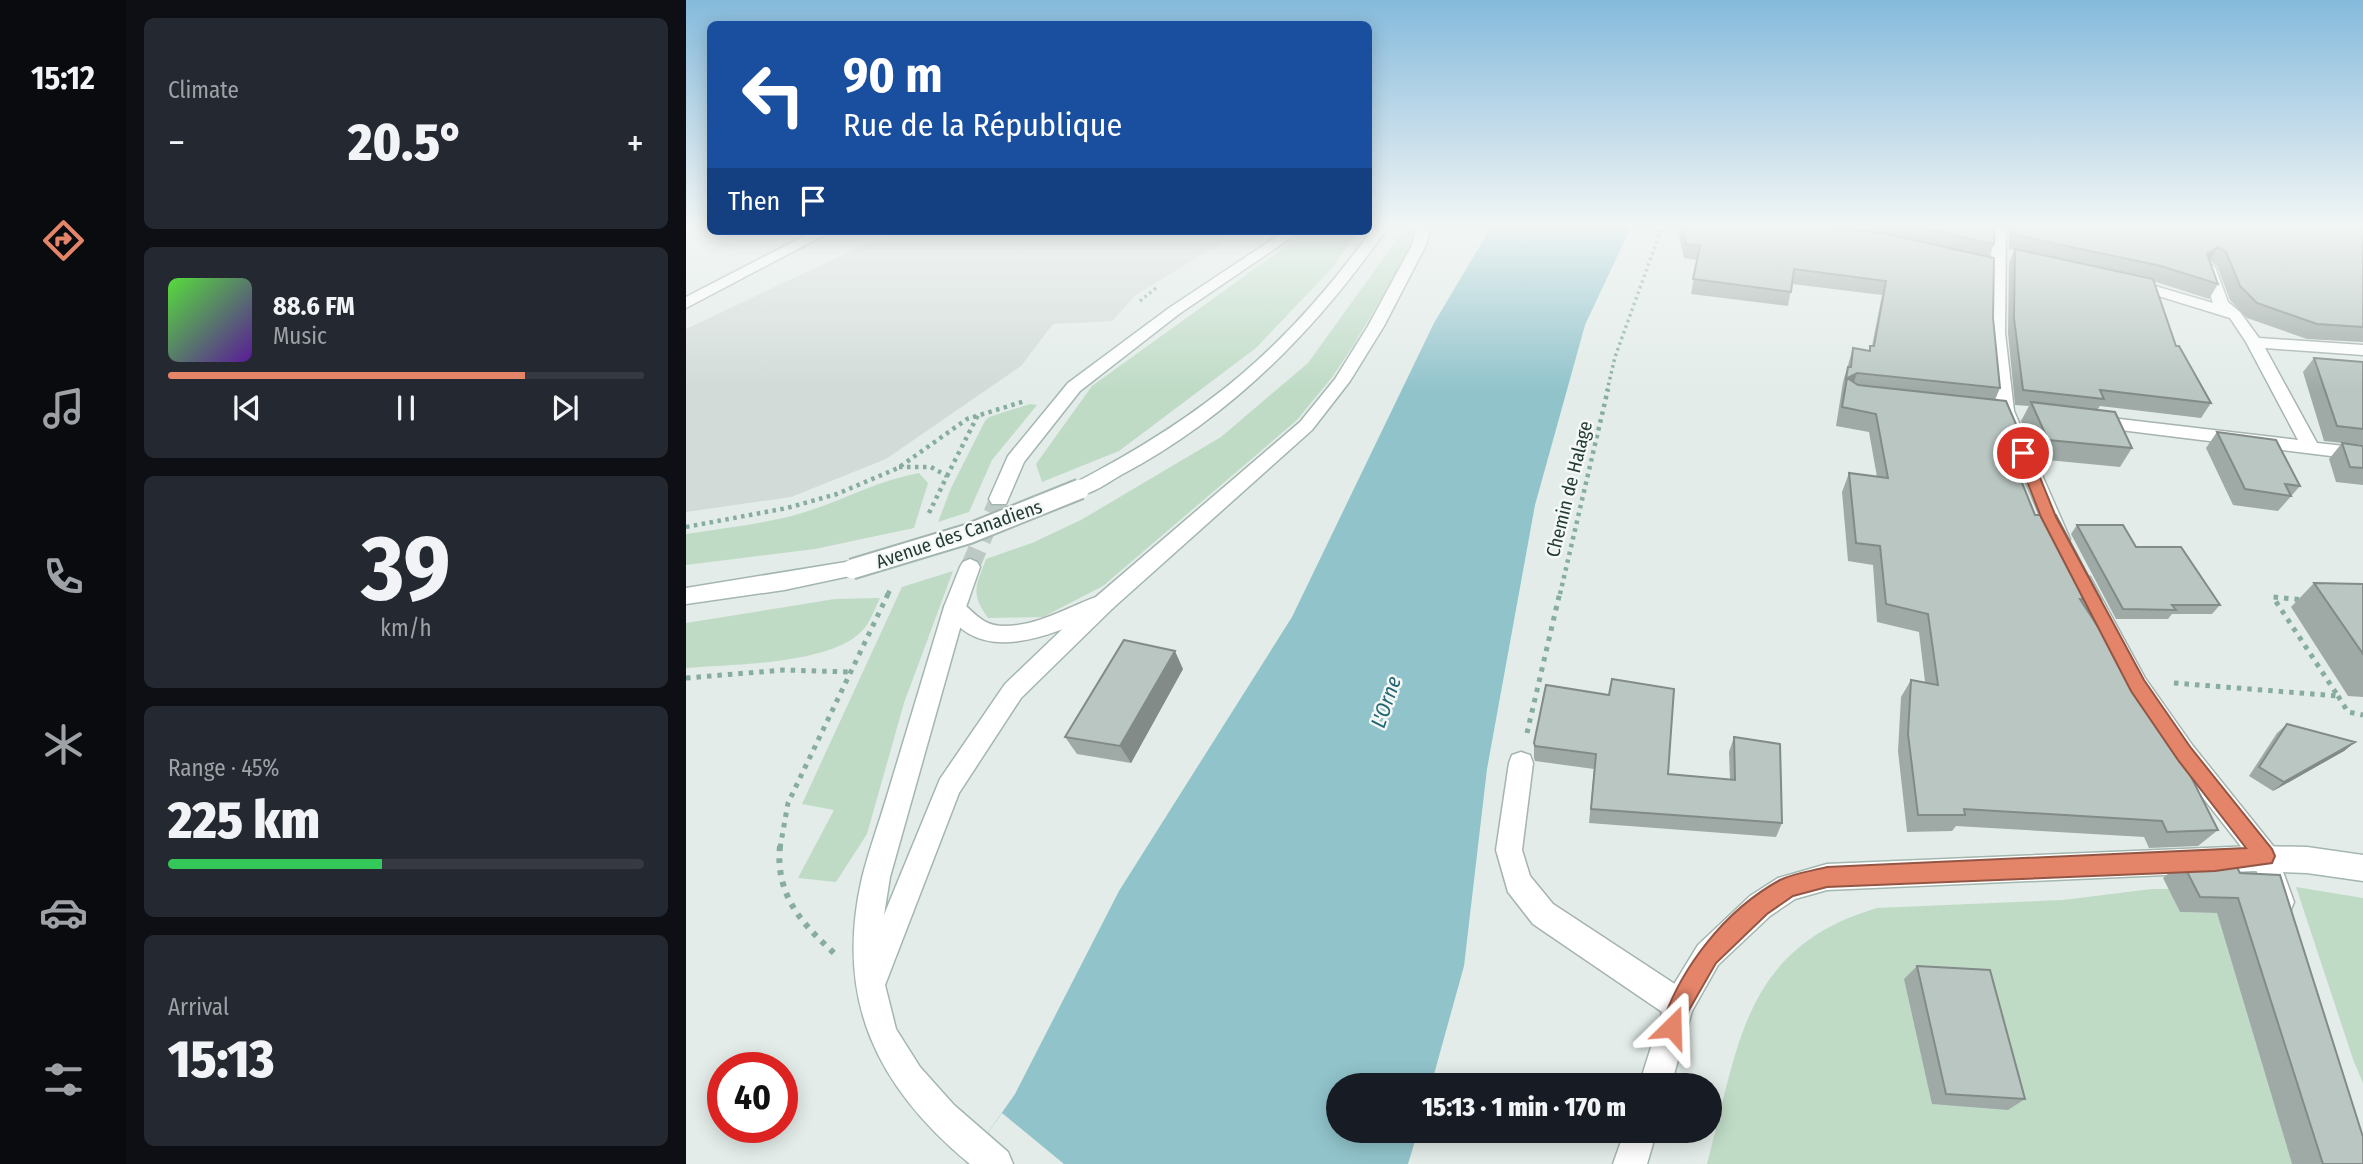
<!DOCTYPE html>
<meta charset="utf-8">
<style>
:root{--surface:#171b24;--page:#242831;--text:#f1f3f6;--muted:#9ea1a6;--line:#363941;--accent:#e48469}
body{margin:0;font-family:"Fira Sans Condensed",sans-serif;background:var(--page);color:var(--text);height:100vh;display:flex;flex-direction:column;font-size:26px;white-space:nowrap}
*{box-sizing:border-box;margin:0}
p{font-size:23px;color:var(--muted)}
.icon{flex:none;width:38px;height:38px;fill:none;stroke:currentColor;stroke-width:2;stroke-linecap:round;stroke-linejoin:round}
.map{position:relative;flex:1;overflow:hidden}
.details{display:flex;flex-direction:column;gap:18px;padding:18px;background:#0d0f14;width:560px}
.details>*{flex:none}
.hud{position:absolute;left:21px;top:21px;width:665px;height:214px;border-radius:10px;box-shadow:0 4px 18px #0003;background:#1a4fa0;color:#fff;overflow:hidden}
.speed{position:absolute;left:21px;top:1052px;display:flex;gap:14px;font-size:35px;font-weight:700;text-align:center}
.speed>*{display:grid;place-content:center;width:91px;height:91px;border-radius:50%;background:var(--surface);box-shadow:0 4px 18px #0003;line-height:1}
.speed .limit{border:10px solid #d22;background:#fff;color:#111}
.pin{position:absolute;display:grid;place-items:center;width:60px;height:60px;color:#fff;margin:-30px;border:4px solid #fff;border-radius:50%;box-shadow:0 2px 7px #0007}
.me{position:absolute;width:77px;margin:-38px;rotate:22deg;stroke-linejoin:round;filter:drop-shadow(0 0 5px #0008)}
.turn{display:flex;align-items:center;gap:24px;height:147px;padding:0 21px;font-size:32px}
.turn .icon{width:91px;height:91px;stroke-width:2.5}
.turn b{display:block;font-size:49px;line-height:60px}
.then{display:flex;align-items:center;height:66px;padding:0 21px;background:#0003;gap:14px;font-size:26px}
.big{font-size:52px;font-weight:800;line-height:1.1}
.details .tile{flex:1;display:flex;flex-direction:column;justify-content:center;gap:10px;min-width:0;padding:0 24px;border-radius:10px;background:var(--page)}
.details .dial{align-items:center;gap:0}
.dial b{font-size:91px;line-height:1}
.song{display:flex;align-items:center;gap:21px}
.cover{width:84px;height:84px;border-radius:10px;background:linear-gradient(135deg,hsl(110 70% 55%),hsl(270 70% 35%))}
.played{height:7px;border-radius:4px;background:linear-gradient(90deg,var(--accent) 75%,var(--line) 75%)}
.keys{display:flex;justify-content:space-around;direction:ltr}
.heat{display:flex;justify-content:space-between;align-items:center;font-size:38px;direction:ltr}
.charge{height:10px;border-radius:5px;background:linear-gradient(90deg,#34c759 45%,var(--line) 0)}
.trip{position:absolute;left:640px;top:1073px;width:396px;height:70px;border-radius:35px;background:var(--surface);box-shadow:0 4px 18px #0003;font-weight:800;line-height:70px;text-align:center}
main{display:flex;flex:1;min-height:0}
.tabs{display:flex;flex-direction:column;width:126px;justify-content:space-around;align-items:center;background:#090b0e;color:var(--muted)}
.tabs .icon{width:49px;height:49px}
.tabs .active{color:var(--accent)}
.tabs b{font-size:32px;color:var(--text)}
.map>svg:first-child{display:block}
.built{fill:#d2dbd7}
.green{fill:#bfdbc6}
.water{fill:#91c3cb}
.pier{fill:#e3ece8}
.lines{fill:none;stroke-linecap:round;stroke-linejoin:round}
.secondary-tunnel{stroke:#bdc9c4;stroke-width:19;stroke-dasharray:19 10;stroke-linecap:butt}
.street-casing{stroke:#a6b3af;stroke-width:3}
.secondary-casing{stroke:#a3b6af;stroke-width:3}
.path-far3{stroke:#87aca0;stroke-width:3.5;stroke-dasharray:2.5 3.5;stroke-linecap:butt}
.path-far2{stroke:#87aca0;stroke-width:4.5;stroke-dasharray:3.5 4.5;stroke-linecap:butt}
.path-far1{stroke:#87aca0;stroke-width:5;stroke-dasharray:4.5 6;stroke-linecap:butt}
.path{stroke:#87aca0;stroke-width:6;stroke-dasharray:5 7;stroke-linecap:butt}
.street{fill:#fff;fill-rule:evenodd}
.secondary{fill:#fff;fill-rule:evenodd}
.secondary-bridge-casing{stroke:#a3b6af;stroke-width:23;stroke-linecap:butt}
.secondary-bridge{stroke:#fff;stroke-width:19}
.wall{fill:#9faaa6}
.shaded-wall{fill:#828b87}
.building{fill:#b9c6c1;stroke:#828b87;stroke-width:2}
.route{fill:#e48469;stroke:#945644;stroke-width:2}
.labels{text-anchor:middle;dominant-baseline:central;stroke-width:5;stroke-linejoin:round;paint-order:stroke}
.street-label{font-size:19px;fill:#253b35;stroke:#f4f8f6}
.water-label{font-size:21px;font-style:italic;fill:#256672;stroke:#f4f8f6}
</style>
<main>
<nav class="tabs">
<b>15:12</b>
<svg class="icon active" aria-label="directions" viewBox="0 0 24 24"><path d="M12 3l9 9-9 9-9-9zM9 14v-3h6M13 9l2 2-2 2"/></svg>
<svg class="icon" aria-label="music" viewBox="0 0 24 24"><path d="M9 18V5l10-2v13"/><circle cx="6" cy="18" r="3"/><circle cx="16" cy="16" r="3"/></svg>
<svg class="icon" aria-label="phone" viewBox="0 0 24 24"><path d="M5 4h4l2 5-3 2q2 4 5 5l2-3 5 2v4C11 20 4 13 5 4z"/></svg>
<svg class="icon" aria-label="climate" viewBox="0 0 24 24"><path d="M12 3v18M4 7l16 10M4 17L20 7"/></svg>
<svg class="icon" aria-label="car" viewBox="0 0 24 24"><path d="M5 17H2v-5l4-1 3-4h7l3 4 3 1v5h-3M9 17h6M6 11h13"/><circle cx="7" cy="17" r="2"/><circle cx="17" cy="17" r="2"/></svg>
<svg class="icon" aria-label="filters" viewBox="0 0 24 24"><path d="M4 7h16M4 17h16"/><circle cx="9" cy="7" r="2"/><circle cx="15" cy="17" r="2"/></svg>
</nav>
<section class="details">
<div class="tile"><p>Climate</p>
<div class="heat"><a>−</a><b class="big">20.5°</b><a>+</a></div>
</div>
<div class="tile">
<div class="song"><i class="cover"></i><div><b>88.6 FM</b><p>Music</p></div></div>
<div class="played"></div>
<div class="keys"><svg class="icon" aria-label="previous" viewBox="0 0 24 24"><path d="M18 5L8 12l10 7zM5 5v14"/></svg><svg class="icon" aria-label="pause" viewBox="0 0 24 24"><path d="M8 5v14M16 5v14"/></svg><svg class="icon" aria-label="next" viewBox="0 0 24 24"><path d="M6 5l10 7-10 7zM19 5v14"/></svg></div>
</div>
<div class="tile dial"><b>39</b><p>km/h</p></div>
<div class="tile"><p>Range · 45%</p><b class="big">225 km</b><div class="charge"></div></div>
<div class="tile"><p>Arrival</p><b class="big">15:13</b></div>
</section>
<div class="map">
<svg width="1677" height="1164" viewBox="0 0 1677 1164">
<rect width="100%" height="100%" fill="#e3ece8"/>
<!-- built -->
<path class="built" d="M207,231h347l-104,64 -24,26 -59,3 -32,42 -135,93 -95,38 -105,15v-183z"/>
<!-- green -->
<path class="green" d="M720,227l8,2 -9,29 -52,88 -20,30 -36,44 -194,166 -60,31 -55,1c-18,-25 -12,-32 -2,-59l46,-16 49,-23 140,-83 87,-74z
M621,231h51l-25,36 -77,81 -137,103 -77,31 -6,-18 56,-78z
M344,404l7,1 -45,55 -23,52 -31,10 13,-34 34,-67 4,-4z
M233,473l9,10 -14,45 -99,21 -129,16v-31c38,-6 79,-10 116,-21 40,-12 77,-33 117,-40z
M267,571l-49,132 -37,131 -31,48 -38,-4 36,-68 -32,-6 100,-217z
M194,598c-5,10 -10,25 -18,33 -33,34 -130,33 -176,37v-45l149,-24z
M1610,887l67,11v185l-9,-21z
M1466,889h17l11,23 37,1 75,251h-585c32,-118 35,-216 170,-256l186,-8z"/>
<!-- water -->
<path class="water" d="M805,227h140l-46,98 -50,180 -48,264 -23,197 -33,119h-92v45l79,1 -10,33h-442l49,-70 104,-203 173,-274 142,-294z"/>
<!-- pier -->
<path class="pier" d="M316,1113l62,51h-98z"/>
<g class="lines">
<!-- secondary-tunnel -->
<path class="secondary-tunnel" d="M284,567l29,-68"/>
<!-- street casing -->
<g class="street-casing">
<path id="street" d="M1306,227h14l-1,106 9,78 56,128 -3,5h-14l-3,-5 -54,-128 -7,-78z
M128,231h18l-146,77v-11z
M1522,263l7,4 13,35 12,10 19,26 104,7v10l-98,-7 52,95 46,5v12l-275,-34 -3,-4 9,-6 204,24 -52,-98 -16,-24 -104,-32 -2,-3 7,-4 82,24 -12,-36z
M1397,575l7,2 55,101 48,68 81,101 20,55 -4,10 -10,4 -10,-4 -16,-49 -79,-101 -46,-70 -57,-109 4,-6z
M419,594l8,2 3,6 -3,6c-51,22 -133,65 -169,-1l3,-6c22,-6 25,25 57,25 37,0 68,-22 101,-32z
M835,752l9,3 3,8 -11,87 8,26 23,28 137,90 4,11 -4,11 -11,4 -11,-4 -135,-92 -25,-32 -12,-42 13,-87 3,-8z"/>
</g>
<!-- secondary casing -->
<g class="secondary-casing">
<path id="secondary" d="M688,227h14c-71,102 -156,189 -267,248 -13,7 -32,23 -48,19l-3,-5 3,-5c133,-69 213,-135 301,-257z
M731,227h14l-5,18 -42,81 -34,55 -38,49 -199,178 -92,90 -62,95 -74,192 11,44 24,38 34,38 54,47 5,12h-43c-93,-77 -136,-164 -108,-286 7,-28 17,-55 25,-82 19,-63 38,-126 57,-189l16,-40 3,-5 7,-3 7,3 3,5 -14,40 -76,270 -6,38 56,-136 65,-95 92,-88 203,-174 35,-43 33,-53 44,-81z
M599,231h16l-122,83 -99,77 -56,71 -18,42h-14l-3,-5 19,-43 60,-73 101,-75z
M166,561l7,3 3,5 -3,5 -75,16 -98,14v-16z
M1568,846l53,1 56,8v26l-56,-8 -53,-2 -427,19 -32,9 -25,17 -52,49 -26,46 -21,74h-32l29,-91 30,-49 52,-49 28,-18 49,-14z
M939,1130h32l-10,34h-34z"/>
</g>
<!-- path-far3 -->
<path class="path-far3" d="M454,301l17,-14
M921,391l8,-34 47,-130"/>
<!-- path-far2 -->
<path class="path-far2" d="M213,467h32l16,9 -18,37
M261,476l31,-61
M0,527l101,-19 50,-14 61,-26 69,-49 58,-18
M202,594l2,-4
M874,594l48,-205"/>
<!-- path-far1 -->
<path class="path-far1" d="M0,678l98,-8 66,2
M1488,683l164,13 -65,-99 31,3
M1652,696l10,16 15,3
M841,733l33,-141
M94,848l8,-45 101,-211"/>
<!-- path -->
<path class="path" d="M94,846c-5,48 21,77 54,107"/>
<!-- street -->
<use href="#street" class="street"/>
<!-- secondary -->
<use href="#secondary" class="secondary"/>
<!-- secondary-bridge casing -->
<g class="secondary-bridge-casing">
<path id="secondary-bridge" d="M166,569l116,-35 112,-45"/>
</g>
<!-- secondary-bridge -->
<use href="#secondary-bridge" class="secondary-bridge"/>
</g>
<!-- wall -->
<path class="wall" d="M991,227h318l-1,17 -5,13 4,61 7,70 -5,12 27,38 -10,19 23,58 66,85 -11,15 128,215 -20,16 -49,2 -5,-11 -188,-11 -4,5 -45,1 -9,-81 3,-54 10,-17 14,2 -6,-50 -42,-10 -4,-57 -25,-4 -6,-69 7,-19 28,4 -8,-45 -33,-6 7,-44 10,-34 16,3 1,-5h2l10,-51 -90,-11 -4,22 -97,-12 6,-34 -13,-2z
M1323,227h354v115l-56,-3 -60,-21 -17,-18 -13,-34 -7,-5 8,23 -9,15 -56,-18 23,65 35,57 -10,15 -101,-12 -3,4 35,38 -12,19 -83,-8 -16,-38 8,-15 -14,-1 -7,-72 1,-70 5,-13 -5,-1z
M1628,358l49,4v83l-39,-4 -21,-69z
M1531,432l83,54 -22,25 -45,-6 -27,-57z
M1656,443l21,3v39l-27,-3 -7,-23z
M1391,525l59,22 84,58 -8,9h-40l-4,5h-52l-45,-85z
M1628,583l49,1v113l-15,-1 -57,-89z
M497,669l-52,94 -54,-9 -12,-17z
M923,695l59,79 62,5 -1,-27 5,-15 48,86 -6,14 -187,-14 5,-54 -59,-8 -1,-3v-15z
M1601,724l68,18 -11,9 -71,40 -24,-15 28,-43z
M1547,860l130,304h-71l-75,-251 -37,-1 -17,-34 19,-16z
M1231,966l108,133 -17,11 -76,-6 -28,-125z"/>
<!-- shaded-wall -->
<path class="shaded-wall" d="M1532,247l-9,14 -2,-7z
M1171,373l-5,15 -6,-9z
M489,651l8,18 -52,94 -11,-17z
M1669,742l-11,9 -71,40 11,-9z"/>
<!-- building -->
<path class="building" d="M996,227h138l62,6 112,25 -1,60 7,70 -143,-15 -11,6 2,-12h3l2,-19 17,3v-5h4l12,-65 -92,-12 -3,23 -98,-13 7,-33 -14,-2z
M1231,227h78l-1,17z
M1328,227h349v100l-46,-3 -60,-21 -17,-17 -14,-34 -8,-5 -11,7 11,30 -57,-18 -146,-31z
M1329,249l138,30 23,67h3l32,57 -111,-13 4,9 -81,-9 -9,-72z
M1628,358l49,4v67l-26,-3z
M1161,378l11,7 148,16 16,37 -19,-2 32,79h21l45,85 -21,-1 97,150 41,81 -51,2 -5,-11 -198,-12 1,6h-47l-10,-81 3,-54 27,5 -10,-71 -42,-10 -6,-58 -24,-3 -7,-70 39,5 -12,-64 -34,-7z
M1345,402l84,10 17,36 -84,-8z
M1531,432l59,8 24,46 -15,-2 6,12 -46,-7z
M1656,443l21,3v22l-13,-1z
M1391,525h46l13,22h45l39,58h-48l4,5 -53,-1z
M1628,583l49,1v70z
M438,640l51,11 -55,95 -55,-9z
M926,679l62,10 -6,85 67,6 -1,-43 46,7 2,79 -191,-14 5,-55 -61,-8 -1,-3 12,-58 63,10z
M1601,724l68,18 -71,40 -25,-15z
M1547,860l7,13 40,2 83,262v27h-40l-85,-266 -38,-1 -18,-35z
M1231,966l73,4 35,129 -79,-5z"/>
<!-- sky -->
<linearGradient id="sky" x2="0" y2="1"><stop stop-color="#85badc"/><stop offset="0.58" stop-color="#f2f6f5"/><stop offset="1" stop-color="#f2f6f5" stop-opacity="0"/></linearGradient>
<rect width="1677" height="390" fill="url(#sky)"/>
<!-- route -->
<path class="route" d="M1337,449l7,4 26,64 88,163 47,68 81,101 3,7 -3,7 -57,8 -388,16 -34,9 -26,18 -51,49 -27,47 -8,25 -9,3 -8,-3 -3,-8c19,-59 64,-117 119,-147 14,-7 32,-9 47,-13l419,-19 -68,-88 -47,-69 -90,-174 -25,-64z"/>
<g class="labels">
<!-- street labels -->
<g class="street-label">
<text transform="translate(883 489) rotate(-76)">Chemin de Halage</text>
<text transform="translate(273 534) rotate(-19)">Avenue des Canadiens</text>
</g>
<!-- water labels -->
<g class="water-label">
<text transform="translate(700 702) rotate(-71)">L'Orne</text>
</g>
</g>
</svg>
<div class="speed"><div class="limit">40</div></div>
<div class="pin" style="left:1337px;top:453px;background:#d93025"><svg class="icon" aria-label="arrive" viewBox="0 0 24 24"><path d="M6 21V4h12l-3 4 3 4H6"/></svg></div>
<svg class="me" style="left:986px;top:1027px" viewBox="-20 -20 40 40"><path d="M0-17L14 15 0 8-14 15z" fill="#e48469" stroke="#fff" stroke-width="4"/></svg>
<div class="trip">15:13 · 1 min · 170 m</div>
<div class="hud">
<div class="turn"><svg class="icon" aria-label="left" viewBox="0 0 24 24"><path d="M17 20v-9H6M10 6l-5 5 5 5"/></svg><div><b>90 m</b>Rue de la République</div></div>
<div class="then">Then<svg class="icon" aria-label="arrive" viewBox="0 0 24 24"><path d="M6 21V4h12l-3 4 3 4H6"/></svg></div>
</div>
</div>
</main>
